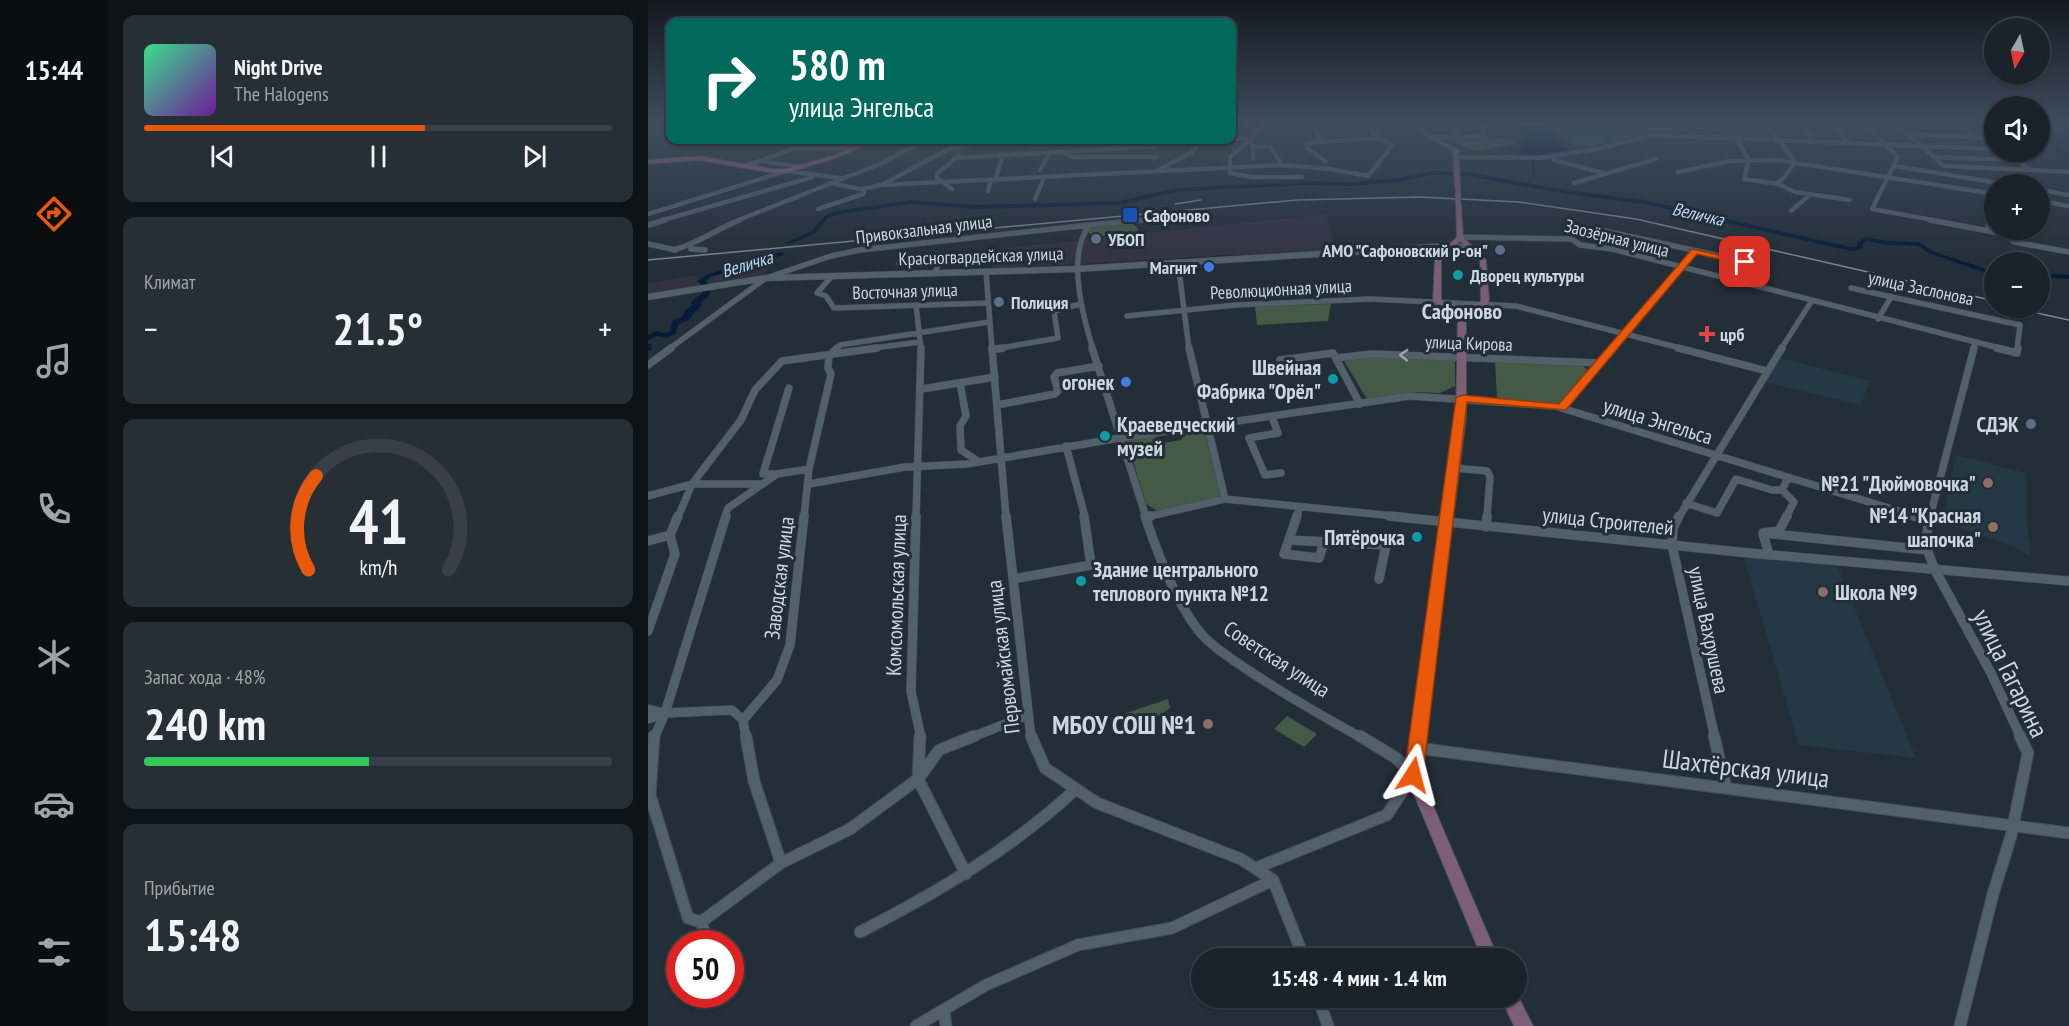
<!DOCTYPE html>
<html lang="ru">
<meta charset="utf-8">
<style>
:root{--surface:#1a222a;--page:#272f36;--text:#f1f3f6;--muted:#9fa4a8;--line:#383f47;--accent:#ea580c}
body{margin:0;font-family:"PT Sans Narrow",sans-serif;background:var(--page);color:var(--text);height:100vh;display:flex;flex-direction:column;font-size:22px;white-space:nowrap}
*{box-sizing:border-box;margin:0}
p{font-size:20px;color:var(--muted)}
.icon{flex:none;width:33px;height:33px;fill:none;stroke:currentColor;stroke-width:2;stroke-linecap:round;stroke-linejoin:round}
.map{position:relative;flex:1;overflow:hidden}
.sheet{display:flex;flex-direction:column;gap:15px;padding:15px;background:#0e1317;width:540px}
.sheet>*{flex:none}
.top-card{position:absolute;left:18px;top:18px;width:570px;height:126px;border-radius:12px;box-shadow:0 2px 4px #0004,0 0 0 2px var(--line);background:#00695c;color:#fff;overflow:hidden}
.needle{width:39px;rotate:189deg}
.controls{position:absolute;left:1336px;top:18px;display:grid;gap:12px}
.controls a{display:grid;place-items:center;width:66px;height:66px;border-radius:50%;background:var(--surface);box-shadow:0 2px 4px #0004,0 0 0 2px var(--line);font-size:30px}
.speed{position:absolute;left:18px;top:930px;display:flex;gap:12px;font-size:30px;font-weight:700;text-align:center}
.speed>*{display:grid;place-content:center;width:78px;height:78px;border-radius:50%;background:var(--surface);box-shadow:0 2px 4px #0004,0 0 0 2px var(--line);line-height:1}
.speed .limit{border:9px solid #d22;background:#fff;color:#111}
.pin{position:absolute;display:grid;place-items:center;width:51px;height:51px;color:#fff;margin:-26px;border-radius:12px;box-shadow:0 3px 9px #0006}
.me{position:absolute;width:66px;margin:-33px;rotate:9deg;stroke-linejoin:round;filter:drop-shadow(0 0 4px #0008)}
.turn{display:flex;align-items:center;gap:21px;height:126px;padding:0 24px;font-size:27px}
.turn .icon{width:78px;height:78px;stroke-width:2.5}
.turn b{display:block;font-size:42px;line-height:51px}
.big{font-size:45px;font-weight:800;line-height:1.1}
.sheet .card{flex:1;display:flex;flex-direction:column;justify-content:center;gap:9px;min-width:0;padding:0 21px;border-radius:12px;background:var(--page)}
.sheet .dial{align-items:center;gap:0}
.dial svg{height:156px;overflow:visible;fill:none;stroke:var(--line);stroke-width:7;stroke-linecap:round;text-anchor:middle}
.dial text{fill:var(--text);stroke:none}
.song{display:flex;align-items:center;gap:18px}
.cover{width:72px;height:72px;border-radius:9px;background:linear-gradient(135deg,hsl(150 70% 55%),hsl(280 70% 35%))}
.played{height:6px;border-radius:3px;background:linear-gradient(90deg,var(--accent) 60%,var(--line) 60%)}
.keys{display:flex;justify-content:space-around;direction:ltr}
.heat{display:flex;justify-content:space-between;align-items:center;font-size:33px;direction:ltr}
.charge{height:9px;border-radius:4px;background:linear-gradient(90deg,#34c759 48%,var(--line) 0)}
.trip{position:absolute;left:543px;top:948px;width:336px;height:60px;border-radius:30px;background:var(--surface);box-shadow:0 2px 4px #0004,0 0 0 2px var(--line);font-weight:800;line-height:60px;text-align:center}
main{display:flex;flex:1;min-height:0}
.tab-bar{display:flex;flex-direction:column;width:108px;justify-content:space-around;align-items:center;background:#0a0e11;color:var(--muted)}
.tab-bar .icon{width:42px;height:42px}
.tab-bar .active{color:var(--accent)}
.tab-bar b{font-size:27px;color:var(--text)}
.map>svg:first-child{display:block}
.commercial{fill:#343142}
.built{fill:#253845}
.green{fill:#445a46}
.water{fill:#041c3a}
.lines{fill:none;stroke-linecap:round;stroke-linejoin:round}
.stream{stroke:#041c3a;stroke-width:1.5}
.river{fill:#041c3a;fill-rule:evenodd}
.minor-far4-casing{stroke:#414c54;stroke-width:4.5}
.minor-far3-casing{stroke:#414c54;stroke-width:6}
.minor-far2-casing{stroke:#414c54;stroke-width:8}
.minor-far1-casing{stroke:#414c54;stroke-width:10}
.minor-casing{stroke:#414c54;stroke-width:13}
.tertiary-casing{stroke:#414c54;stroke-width:7}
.secondary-casing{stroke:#414c54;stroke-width:2}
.primary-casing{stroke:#414c54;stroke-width:2}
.minor-far4{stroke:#52606a;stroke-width:4}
.minor-far3{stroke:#52606a;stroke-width:5}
.minor-far2{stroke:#52606a;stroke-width:7}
.minor-far1{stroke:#52606a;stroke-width:9}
.minor{stroke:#52606a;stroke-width:11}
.tertiary{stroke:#52606a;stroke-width:6}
.secondary{fill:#7c5f75;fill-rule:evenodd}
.primary{fill:#a65f80;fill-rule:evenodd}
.rail{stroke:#7b858d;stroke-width:1.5}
.secondary-bridge-casing{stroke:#414c54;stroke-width:6;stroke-linecap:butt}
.secondary-bridge{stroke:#7c5f75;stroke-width:5}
.oneway{stroke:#9da7b0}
.route{fill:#ea580c;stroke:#983908;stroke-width:1.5}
.transit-dot{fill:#1a4fb4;stroke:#222e38;stroke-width:2}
.service-dot{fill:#5c6f8a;stroke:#222e38;stroke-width:2}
.shop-dot{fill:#3f7fe0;stroke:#222e38;stroke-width:2}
.culture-dot{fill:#0f9aa8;stroke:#222e38;stroke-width:2}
.health-dot{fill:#e0444e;stroke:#222e38;stroke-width:2}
.education-dot{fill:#8d6e63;stroke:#222e38;stroke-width:2}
.labels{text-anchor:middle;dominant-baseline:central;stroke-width:6;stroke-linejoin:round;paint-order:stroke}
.far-water-label{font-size:18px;font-style:italic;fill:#bbd6fa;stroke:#222e38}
.far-poi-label{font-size:18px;font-weight:bold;fill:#cfd7de;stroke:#222e38;text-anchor:start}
.far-street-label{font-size:18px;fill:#cfd7de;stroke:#222e38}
.poi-label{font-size:21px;font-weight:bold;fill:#cfd7de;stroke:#222e38;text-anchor:end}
.street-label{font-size:21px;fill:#cfd7de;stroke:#222e38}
.far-district-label{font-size:22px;font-weight:bold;fill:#cfd7de;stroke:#222e38}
.near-street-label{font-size:26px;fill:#cfd7de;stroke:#222e38}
.near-poi-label{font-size:26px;font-weight:bold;fill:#cfd7de;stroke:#222e38;text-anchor:end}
</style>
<main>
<nav class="tab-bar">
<b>15:44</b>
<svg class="icon active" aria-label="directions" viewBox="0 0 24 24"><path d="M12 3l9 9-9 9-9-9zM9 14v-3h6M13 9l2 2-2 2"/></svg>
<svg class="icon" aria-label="music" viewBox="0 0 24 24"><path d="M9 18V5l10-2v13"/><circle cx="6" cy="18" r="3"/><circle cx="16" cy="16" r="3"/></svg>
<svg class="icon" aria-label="phone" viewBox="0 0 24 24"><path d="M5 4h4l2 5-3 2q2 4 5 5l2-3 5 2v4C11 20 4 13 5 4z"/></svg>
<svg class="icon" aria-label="climate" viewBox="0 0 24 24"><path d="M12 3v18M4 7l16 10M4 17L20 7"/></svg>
<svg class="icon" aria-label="car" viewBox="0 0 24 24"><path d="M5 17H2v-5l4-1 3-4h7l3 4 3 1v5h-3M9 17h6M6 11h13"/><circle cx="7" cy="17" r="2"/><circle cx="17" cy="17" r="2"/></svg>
<svg class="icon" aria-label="filters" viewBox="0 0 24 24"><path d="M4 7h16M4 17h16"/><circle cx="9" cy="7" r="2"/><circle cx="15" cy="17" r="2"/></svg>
</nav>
<section class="sheet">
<div class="card">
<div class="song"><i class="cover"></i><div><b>Night Drive</b><p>The Halogens</p></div></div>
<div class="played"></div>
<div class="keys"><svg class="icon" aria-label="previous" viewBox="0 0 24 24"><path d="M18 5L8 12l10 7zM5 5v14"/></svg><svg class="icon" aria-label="pause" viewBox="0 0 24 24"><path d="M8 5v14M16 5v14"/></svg><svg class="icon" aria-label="next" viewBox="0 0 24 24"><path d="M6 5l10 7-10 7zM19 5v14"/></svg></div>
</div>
<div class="card"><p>Климат</p>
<div class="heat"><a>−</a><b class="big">21.5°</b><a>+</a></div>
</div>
<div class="card dial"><svg viewBox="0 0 100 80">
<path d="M14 69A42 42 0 1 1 86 69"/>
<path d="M14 69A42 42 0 0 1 18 21" stroke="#ea580c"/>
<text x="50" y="56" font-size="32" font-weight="700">41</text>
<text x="50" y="72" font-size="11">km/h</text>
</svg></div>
<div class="card"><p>Запас хода · 48%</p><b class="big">240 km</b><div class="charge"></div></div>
<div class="card"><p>Прибытие</p><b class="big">15:48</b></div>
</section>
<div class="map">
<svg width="1421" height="1026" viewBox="0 0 1421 1026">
<rect width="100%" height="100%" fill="#222e38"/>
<!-- commercial -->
<path class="commercial" d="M678,214l9,35 -344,20 9,-20z
M123,262l-8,14 -115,18v-10l45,-9 5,3 -1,5 12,-2 1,-3 42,-13z"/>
<!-- built -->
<path class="built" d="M1132,358l90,23 -9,24 -97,-23z
M1308,455l70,18v40l5,44 -15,-9 -74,-27z
M1095,555l94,10 79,193 -117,-13z"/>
<!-- green -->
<path class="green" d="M899,123l138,2 3,7 -47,3 -49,11h-18z
M835,136l34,6 -3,3 -39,6 -24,-10z
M483,223l6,4 1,6 -29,1 -13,4 -8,-6 4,-4z
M683,304l-3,17 -71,4 -2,-19z
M722,355l85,5v26l-15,7 -26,-1 -47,7 -23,-38z
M847,360l83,3 13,9 -30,32 -64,-6z
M556,428l17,70 -62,14 -13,-8 -19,-63 27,-5 9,7 18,-3 6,-9z
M520,699l2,9 -24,16 -20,-11z
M639,716l30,18 -13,13 -30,-18z"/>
<!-- water -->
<path class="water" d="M867,123h23l11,6 -2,2 9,7 3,7 13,5 -36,6 -20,-2c11,-11 10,-21 -1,-31z"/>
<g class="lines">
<!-- stream -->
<path class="stream" d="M878,184l8,-6 -1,-18"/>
<!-- river -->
<path class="river" d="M1394,123h5l21,13v2l-10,9 11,8v4l-17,-12 11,-10z
M785,171l33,1 100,18 78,10 207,47 6,-1 1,-4 8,-5 21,4 32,1 16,10 60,20v4l-64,-22 -13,-8 -31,-1 -20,-4 -4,3v5l-12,2 -207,-47 -78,-10 -100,-18 -33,-1 -35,7 -47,4 -46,-1 -130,7 -55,13 -144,4 -65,-5 -71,10 -12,4 -12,15 -26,11 -5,-1 27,-12 12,-15 13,-5 74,-11 65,5 144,-4 55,-13 130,-7 46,1 47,-4z
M133,252l3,2 -1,1 -73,22 -4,4 6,8 -4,8 -8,6 2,2c-5,6 -8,6 -12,14l-11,5 -4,10 -8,4 -10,-2 -9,4v-5l9,-4 7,2 6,-2 2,-10 11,-5 2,-6 8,-5 -2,-2 1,-2 10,-7 2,-5 -6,-8 8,-6z
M1392,273l29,2v4l-29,-2z
M0,344h3l1,5 -4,2z"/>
<!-- minor-far4 casing -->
<g class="minor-far4-casing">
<path id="minor-far4" d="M663,123l10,14 -5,5 -10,2 1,4 18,13
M1038,123l7,13
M1118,123l29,39
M1151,123l16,19
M1182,123l19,20
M1215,123l35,34 -26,52 66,12
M1247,123l49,43 125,6
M1310,123l18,14
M1340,123l7,5
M615,124l-14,17 -19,16v16l22,4h50
M1250,125l35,2
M614,126l43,-3 115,3
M1259,134l88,4
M809,137l26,-1 1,-13
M584,138l19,1
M784,138l25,-1 1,-14
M1088,138l13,22 -5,19 34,5 17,8 55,8
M601,141l6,6h16l11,18
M668,142l64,-4
M605,146v12
M415,153l10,4h84
M810,157l81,1 58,-9 55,-14 343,14
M1285,157l84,3 12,9
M308,158l200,-12
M907,158l-1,2 49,13
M112,161l35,-13h61
M96,166l16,-5 41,6
M1247,166l109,18
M392,170l10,-18
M510,170l33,-17 12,-13
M1030,172l52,-11 47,-1 218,34
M347,180l8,-25
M926,183l82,-24
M235,184l66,-35 43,-8
M1127,184l9,-6 11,-16
M214,189l18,-4 402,-20 48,4 38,7 24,-30 -20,-13v-7
M304,189l-15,-11v-4l22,-19
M1392,190l29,5
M340,191l3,-11
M387,199l9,-21
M1392,201l29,5
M170,209l45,-15 2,-4 -35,-7
M1143,211l20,-17
M0,214l138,-43 54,7
M12,221l153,-44
M88,221l144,-57 44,-24
M480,221l16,-1
M1342,221l5,-21"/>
</g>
<!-- minor-far3 casing -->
<g class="minor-far3-casing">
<path id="minor-far3" d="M1282,220l75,14 9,8 55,10
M0,225l17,-5
M1340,230l2,-10
M957,231l157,34
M812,237l112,2 8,6 32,4 391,100
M0,244l28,6
M43,249l14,1
M25,250c25,-6 43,-21 67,-30
M530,262l11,87
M251,264l43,-6
M338,271l6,78
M287,273l7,-18
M184,276l-15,17 9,3 8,12 154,-5
M1203,288l169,37 -3,24
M268,305l5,44
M479,316l109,-11 134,-6 146,7 168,43
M1230,319l13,-22
M21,349l97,-71 65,-22 29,-6 230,-25
M188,349l4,-4 149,-23
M218,349l54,-7
M347,349l63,-11 -4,-27 27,-7
M445,349c-10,-32 -27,-96 -3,-124l54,-5
M964,349l83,-98
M1133,349l30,-47
M1325,349l2,-6"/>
</g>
<!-- minor-far2 casing -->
<g class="minor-far2-casing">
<path id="minor-far2" d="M344,348l14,169
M444,348l54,169
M541,348l36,151
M1030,348l89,23
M1349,348l20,5 1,-5
M344,350l11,-2
M182,355l7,-7
M689,358l35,-4 228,9
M632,360l53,-7 27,51
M0,365l23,-17
M312,383l6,33 -6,10 1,24 17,11
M274,389l73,-12
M349,405l58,-11 3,-3 -4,-14 3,-4 42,-7
M914,408l51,-60
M624,417l6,16 -29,5 16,37 16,-2
M418,446l19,71
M806,468l33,3 3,6 -3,40
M127,474h-12l26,-86
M161,484l96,-17 62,-3 153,-26 290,-42 145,10 363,111
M0,496l44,-12 49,-64 14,-30 27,-29 95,-13
M1038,503l31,10 19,-34 36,11h10
M30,517l14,-33h71
M77,517l3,-9 49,-34 32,-5
M156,517l5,-48 22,-95 -3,-6 1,-13
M268,517l5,-169
M498,517l79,-18 179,18
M648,517l4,-10
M1031,517l103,-169
M1138,517l8,-15 -12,-12 6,-12
M1282,517l44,-169"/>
</g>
<!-- minor-far1 casing -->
<g class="minor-far1-casing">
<path id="minor-far1" d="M268,516l-5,175 10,47
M358,516l25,222
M497,516c12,36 35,97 61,123 14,13 30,23 45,33 36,24 73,45 111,66
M649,516l-13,38 35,4 5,-15
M741,516l360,37 320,28
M1031,516l-6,12 -1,17 43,193
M1265,516l17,5
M1282,516l-5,28 10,26 56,103 30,65
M498,517l5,-1
M838,527l1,-11
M1115,533l164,17
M641,540l97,5 -7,34
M0,541l22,-6
M1121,555l-6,-22 16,-2 8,-15
M365,579l78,-14 -7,-49
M0,631l27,-77 -5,-19 8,-19
M0,709l16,4
M0,719l17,-6 67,-3 11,10
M6,738l11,-25 61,-197
M98,738l-3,-18 34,-40 13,-35 14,-129
M322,738l58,-23"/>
</g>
<!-- minor casing -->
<g class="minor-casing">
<path id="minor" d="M6,736l-4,59 38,123 13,4 8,22
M98,736l8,45 27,82
M272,736l-2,43 48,95
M383,736l14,32 52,35 144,56 32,21 31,78
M1066,736l12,52
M769,748l652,85
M608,868l131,-53 26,-40 -17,-17 -36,-22
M53,922l80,-59 69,-34 68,-50 21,-29 35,-14
M212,932c78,-40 151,-83 216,-143
M670,998l10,28
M296,1011l2,15
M268,1026l70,-41 92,-40 94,-17 101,-48
M1312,1026l33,-132 18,-58 17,-83 -8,-17"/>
</g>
<!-- tertiary casing -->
<g class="tertiary-casing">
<path id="tertiary" d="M0,297l118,-19 310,-9 372,-23 21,1"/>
</g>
<!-- secondary casing -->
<g class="secondary-casing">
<path id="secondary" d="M767,123h5l8,10 31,17 1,39 -5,-1 -2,-37 -29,-16z
M808,203l5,1 2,33 23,23 3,40 -3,6 -20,6v105l-46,358 78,183h-16l-76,-183 50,-358 2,-105 -25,-11 2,-42 22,-22zM812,241l20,19 1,40 -1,3 -18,5 -21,-8v-41z
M868,992l17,34h-19l-13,-28h15z"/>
</g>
<!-- primary casing -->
<g class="primary-casing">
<path id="primary" d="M222,140h7l-38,17 -53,16h-13l-74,-13 -51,4v-4l51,-4 74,13h13l49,-14z"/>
</g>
<!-- minor-far4 -->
<use href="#minor-far4" class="minor-far4"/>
<!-- minor-far3 -->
<use href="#minor-far3" class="minor-far3"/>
<!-- minor-far2 -->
<use href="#minor-far2" class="minor-far2"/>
<!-- minor-far1 -->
<use href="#minor-far1" class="minor-far1"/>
<!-- minor -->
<use href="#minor" class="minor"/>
<!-- tertiary -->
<use href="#tertiary" class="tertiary"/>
<!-- secondary -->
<use href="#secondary" class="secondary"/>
<!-- primary -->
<use href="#primary" class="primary"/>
<!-- rail -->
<path class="rail" d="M527,204l26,-4
M0,260l649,-60 123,-3 99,5 117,17 359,82
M1366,308l55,12"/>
<!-- secondary-bridge casing -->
<g class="secondary-bridge-casing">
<path id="secondary-bridge" d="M810,188v16"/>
</g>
<!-- secondary-bridge -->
<use href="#secondary-bridge" class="secondary-bridge"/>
</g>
<!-- one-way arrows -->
<defs><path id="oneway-chevron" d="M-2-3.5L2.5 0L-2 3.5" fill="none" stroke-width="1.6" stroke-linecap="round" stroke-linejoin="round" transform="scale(1.5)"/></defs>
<use class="oneway" href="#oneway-chevron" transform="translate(756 355) rotate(-177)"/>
<!-- sky -->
<linearGradient id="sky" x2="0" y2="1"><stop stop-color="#13191f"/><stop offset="0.46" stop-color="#3e4c5e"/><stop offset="1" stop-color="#3e4c5e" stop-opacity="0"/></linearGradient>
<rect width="1421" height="267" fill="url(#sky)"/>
<!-- route -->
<path class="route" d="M1044,249l58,13 -5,3 -48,-11 -131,156 -99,-8 -44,373 -3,6 -7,2 -6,-2 -3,-6 52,-377 6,-3 97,9z"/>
<!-- markers -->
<rect class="transit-dot" x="474" y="207" width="16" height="16" rx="3"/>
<g class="service-dot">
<circle cx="448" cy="239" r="6"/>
<circle cx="852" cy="250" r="6"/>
<circle cx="351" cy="302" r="6"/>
<circle cx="1383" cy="424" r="6"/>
</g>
<g class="shop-dot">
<circle cx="561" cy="267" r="6"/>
<circle cx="478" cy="382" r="6"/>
</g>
<g class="culture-dot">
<circle cx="810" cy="275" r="6"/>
<circle cx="685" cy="379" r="6"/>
<circle cx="457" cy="436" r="6"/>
<circle cx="769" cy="537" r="6"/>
<circle cx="433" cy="581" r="6"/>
</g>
<path class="health-dot" d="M1056 325h6v6h6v6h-6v6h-6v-6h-6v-6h6z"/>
<g class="education-dot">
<circle cx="1340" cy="483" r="6"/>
<circle cx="1345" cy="527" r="6"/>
<circle cx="1175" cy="592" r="6"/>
<circle cx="560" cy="724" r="6"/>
</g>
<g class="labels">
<!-- far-water labels -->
<g class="far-water-label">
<text transform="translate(1050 214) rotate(13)">Величка</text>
<text transform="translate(99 264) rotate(-17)">Величка</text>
</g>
<!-- far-poi labels -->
<g class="far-poi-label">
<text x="496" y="215">Сафоново</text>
<text x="460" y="239">УБОП</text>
<text x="840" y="250" text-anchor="end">АМО "Сафоновский р-он"</text>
<text x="549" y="267" text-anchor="end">Магнит</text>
<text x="822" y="275">Дворец культуры</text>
<text x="363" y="302">Полиция</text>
<text x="1072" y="334">црб</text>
</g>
<!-- far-street labels -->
<g class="far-street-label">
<text transform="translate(276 229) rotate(-7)">Привокзальная улица</text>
<text transform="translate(969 238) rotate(14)">Заозёрная улица</text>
<text transform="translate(333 256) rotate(-2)">Красногвардейская улица</text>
<text transform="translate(1273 288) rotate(12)">улица Заслонова</text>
<text transform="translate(633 289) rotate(-3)">Революционная улица</text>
<text transform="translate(257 291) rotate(-2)">Восточная улица</text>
<text transform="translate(821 343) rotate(2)">улица Кирова</text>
</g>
<!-- poi labels -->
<g class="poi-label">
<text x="673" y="367">Швейная<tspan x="673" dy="24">Фабрика "Орёл"</tspan></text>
<text x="466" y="382">огонек</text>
<text x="469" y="424" text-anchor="start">Краеведческий<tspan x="469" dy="24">музей</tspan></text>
<text x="1371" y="424">СДЭК</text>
<text x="1328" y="483">№21 "Дюймовочка"</text>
<text x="1333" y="515">№14 "Красная<tspan x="1333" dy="24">шапочка"</tspan></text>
<text x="757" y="537">Пятёрочка</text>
<text x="445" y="569" text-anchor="start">Здание центрального<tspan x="445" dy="24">теплового пункта №12</tspan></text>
<text x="1187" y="592" text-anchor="start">Школа №9</text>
</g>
<!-- street labels -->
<g class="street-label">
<text transform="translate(1010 421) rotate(17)">улица Энгельса</text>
<text transform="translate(960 521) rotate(6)">улица Строителей</text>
<text transform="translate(131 578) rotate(-83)">Заводская улица</text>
<text transform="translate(248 595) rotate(-88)">Комсомольская улица</text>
<text transform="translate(1061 630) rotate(78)">улица Вахрушева</text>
<text transform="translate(355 657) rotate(-97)">Первомайская улица</text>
<text transform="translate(629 659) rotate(33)">Советская улица</text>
</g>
<!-- far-district labels -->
<g class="far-district-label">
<text x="814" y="311">Сафоново</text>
</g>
<!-- near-street labels -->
<g class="near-street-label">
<text transform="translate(1363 673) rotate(64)">улица Гагарина</text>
<text transform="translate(1098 768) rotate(7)">Шахтёрская улица</text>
</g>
<!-- near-poi labels -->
<g class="near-poi-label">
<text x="548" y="724">МБОУ СОШ №1</text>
</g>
</g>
</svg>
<div class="controls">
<a><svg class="needle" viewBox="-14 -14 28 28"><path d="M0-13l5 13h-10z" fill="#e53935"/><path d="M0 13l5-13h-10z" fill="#9fa4a8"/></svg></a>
<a><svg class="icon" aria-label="sound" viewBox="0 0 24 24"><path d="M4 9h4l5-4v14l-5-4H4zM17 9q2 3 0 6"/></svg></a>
<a>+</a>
<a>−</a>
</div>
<div class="speed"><div class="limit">50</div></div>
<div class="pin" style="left:1097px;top:262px;background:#d93025"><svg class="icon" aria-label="arrive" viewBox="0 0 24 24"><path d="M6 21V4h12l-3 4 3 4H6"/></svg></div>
<svg class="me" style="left:765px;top:775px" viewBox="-20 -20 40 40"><path d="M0-17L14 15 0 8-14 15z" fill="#ea580c" stroke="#fff" stroke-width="4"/></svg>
<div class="trip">15:48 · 4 мин · 1.4 km</div>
<div class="top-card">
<div class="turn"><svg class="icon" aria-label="right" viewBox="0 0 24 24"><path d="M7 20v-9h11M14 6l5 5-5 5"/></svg><div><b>580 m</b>улица Энгельса</div></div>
</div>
</div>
</main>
